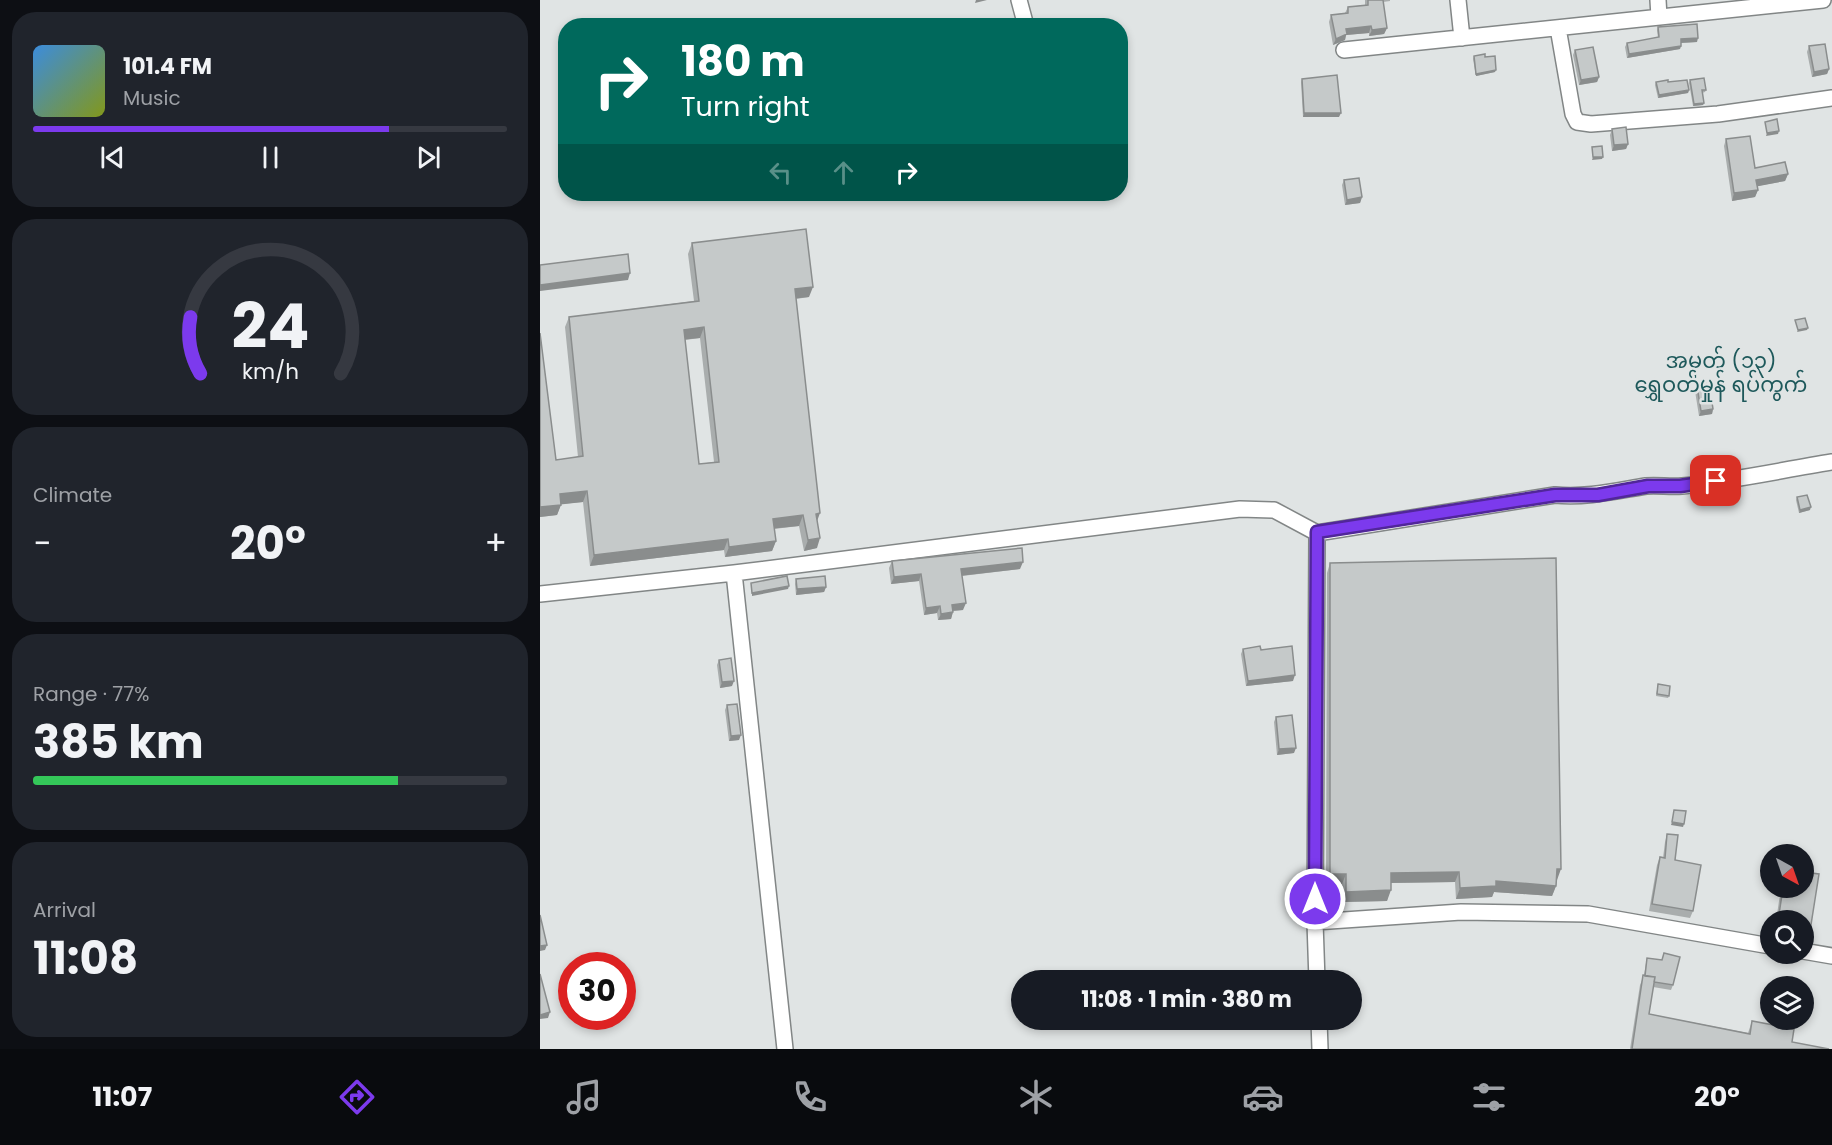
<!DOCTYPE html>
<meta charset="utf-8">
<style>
:root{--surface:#171b24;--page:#20242c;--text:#f1f3f6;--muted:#9ea1a6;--line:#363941;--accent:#7c3aed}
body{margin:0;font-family:Poppins,"Noto Sans Myanmar",sans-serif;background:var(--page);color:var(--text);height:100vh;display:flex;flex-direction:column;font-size:22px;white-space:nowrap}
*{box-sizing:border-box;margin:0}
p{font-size:20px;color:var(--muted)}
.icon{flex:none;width:33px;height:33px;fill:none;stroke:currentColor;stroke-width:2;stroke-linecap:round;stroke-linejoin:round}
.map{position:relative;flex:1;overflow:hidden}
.details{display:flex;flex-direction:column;gap:12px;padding:12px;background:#0d0f14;width:540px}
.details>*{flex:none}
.hud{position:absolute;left:18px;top:18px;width:570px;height:183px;border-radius:24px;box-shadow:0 3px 9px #0003;background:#00695c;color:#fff;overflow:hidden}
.needle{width:39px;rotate:140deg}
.buttons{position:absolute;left:1220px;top:844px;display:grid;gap:12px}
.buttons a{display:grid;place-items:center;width:54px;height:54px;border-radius:50%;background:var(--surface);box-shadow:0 3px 9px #0003;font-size:30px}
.speed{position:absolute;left:18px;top:952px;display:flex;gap:12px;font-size:30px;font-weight:700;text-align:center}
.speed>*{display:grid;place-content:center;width:78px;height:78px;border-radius:50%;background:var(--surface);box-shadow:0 3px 9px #0003;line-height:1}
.speed .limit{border:9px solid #d22;background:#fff;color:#111}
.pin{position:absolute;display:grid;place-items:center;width:51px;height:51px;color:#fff;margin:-26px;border-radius:12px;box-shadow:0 3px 9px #0006}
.me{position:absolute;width:66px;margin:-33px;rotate:0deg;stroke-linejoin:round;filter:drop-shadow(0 0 4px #0008)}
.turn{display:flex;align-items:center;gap:21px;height:126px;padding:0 24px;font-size:27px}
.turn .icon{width:78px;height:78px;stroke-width:2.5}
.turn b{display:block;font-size:42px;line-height:51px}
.lanes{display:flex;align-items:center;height:57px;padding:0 24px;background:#0003;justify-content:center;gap:30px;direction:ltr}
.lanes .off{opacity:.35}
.big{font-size:45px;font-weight:700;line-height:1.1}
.details .card{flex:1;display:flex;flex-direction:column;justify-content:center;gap:9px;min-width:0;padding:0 21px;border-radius:24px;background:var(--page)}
.details .dial{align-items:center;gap:0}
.dial svg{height:156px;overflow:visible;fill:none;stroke:var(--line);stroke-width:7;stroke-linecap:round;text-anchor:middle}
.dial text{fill:var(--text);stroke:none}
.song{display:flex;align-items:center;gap:18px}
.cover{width:72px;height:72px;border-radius:9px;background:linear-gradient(135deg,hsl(210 70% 55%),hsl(70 70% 35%))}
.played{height:6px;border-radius:3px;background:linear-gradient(90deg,var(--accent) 75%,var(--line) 75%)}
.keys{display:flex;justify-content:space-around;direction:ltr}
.heat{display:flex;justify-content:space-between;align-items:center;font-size:33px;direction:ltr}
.charge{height:9px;border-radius:4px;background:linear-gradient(90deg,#34c759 77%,var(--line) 0)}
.trip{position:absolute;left:471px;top:970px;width:351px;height:60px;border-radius:30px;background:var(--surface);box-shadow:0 3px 9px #0003;font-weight:700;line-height:60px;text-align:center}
.dock{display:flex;height:96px;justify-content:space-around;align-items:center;background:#090b0e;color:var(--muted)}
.dock .icon{width:42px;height:42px}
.dock .on{color:var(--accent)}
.dock b{font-size:27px;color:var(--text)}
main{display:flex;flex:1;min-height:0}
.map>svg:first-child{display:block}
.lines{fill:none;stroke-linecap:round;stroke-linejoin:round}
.minor-casing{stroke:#828686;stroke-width:18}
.minor{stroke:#fff;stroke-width:15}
.wall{fill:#a9adad;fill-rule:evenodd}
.shaded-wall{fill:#8a8d8d}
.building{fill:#c5c9c9;stroke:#8a8d8d;stroke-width:1.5;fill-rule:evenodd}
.route-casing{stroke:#51269a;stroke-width:15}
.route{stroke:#7c3aed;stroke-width:10}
.labels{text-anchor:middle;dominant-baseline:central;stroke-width:5;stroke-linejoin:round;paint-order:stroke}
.quarter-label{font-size:21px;fill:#1e595b;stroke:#e0e4e4}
</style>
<main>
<section class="details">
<div class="card">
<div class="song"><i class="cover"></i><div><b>101.4 FM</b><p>Music</p></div></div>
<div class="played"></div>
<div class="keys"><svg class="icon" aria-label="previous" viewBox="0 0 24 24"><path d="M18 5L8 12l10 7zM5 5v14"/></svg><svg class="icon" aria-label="pause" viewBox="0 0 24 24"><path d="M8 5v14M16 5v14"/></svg><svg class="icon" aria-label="next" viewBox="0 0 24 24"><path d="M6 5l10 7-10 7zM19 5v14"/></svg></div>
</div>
<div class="card dial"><svg viewBox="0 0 100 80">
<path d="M14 69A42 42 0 1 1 86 69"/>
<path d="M14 69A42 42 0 0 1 9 40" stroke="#7c3aed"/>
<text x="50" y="56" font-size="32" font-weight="700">24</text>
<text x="50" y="72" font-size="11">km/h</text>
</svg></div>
<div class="card"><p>Climate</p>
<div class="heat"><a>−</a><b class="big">20°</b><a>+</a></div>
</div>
<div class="card"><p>Range · 77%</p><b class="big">385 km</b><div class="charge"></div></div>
<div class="card"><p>Arrival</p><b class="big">11:08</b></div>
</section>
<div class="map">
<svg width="1292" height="1049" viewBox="0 0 1292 1049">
<rect width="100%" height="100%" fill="#e0e4e4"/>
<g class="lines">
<!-- minor casing -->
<g class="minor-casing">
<path id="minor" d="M479,0l7,26
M918,0l4,38
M1118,0l1,17
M1018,28l15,86 4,8 14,2 127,-10 114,-16
M804,50l479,-50
M777,533l-2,389 2,59
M194,573l51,476
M0,594l194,-21 506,-64 34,1 43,23 238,-38c31,3 60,-4 91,-9 12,-1 24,1 36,0 50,-5 100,-16 150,-24
M775,922l146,-10 127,2 182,32
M1263,951l29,5
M779,1020l1,29"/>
</g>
<!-- minor -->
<use href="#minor" class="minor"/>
</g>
<!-- wall -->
<path class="wall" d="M825,0h25v1l-7,1 4,26 -3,6 -15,2v-3l-23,2 -1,5 -12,5 -4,-23 2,-7 14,-2 3,-6 17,-2z
M1118,27l39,15 -16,1 -1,6 -53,9 -2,-11 2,-4 31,-5 -1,-8z
M1269,46l20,23 -2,5 -15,3 -5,-25z
M1035,50l24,27 -2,5 -18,3 -6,-30z
M934,56l11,1 10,15 -19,4 -3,-17z
M762,79l37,38h-36l-2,-35z
M1150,80l16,10 -1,2 -3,1 2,10 -1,2 -10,1 -4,-23z
M1116,82h12l21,8 -1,3 -30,5 -3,-13z
M1072,129l16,15 -2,5 -14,2 -2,-16z
M1186,139l29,29 33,6 -3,7 -28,5 1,4 -3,7 -23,4 -8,-55z
M804,180l18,17 -2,6 -15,2 -3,-20z
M152,243l117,54 -13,2 21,222v27l-13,3 -5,-25 -25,3 2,12 -4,10 -47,6 -1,-7 -134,16 -7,-64 -22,2 -4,11 -17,2v-184l16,127 22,-3 -13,-130 4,-10 125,-16 -6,-47zM160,338l14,124 -15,2 -14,-124z
M1157,386l16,23 -1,5 -13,2 -4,-25z
M1257,497l13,13 -11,3 -3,-13z
M352,561l128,8 -58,7 1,34 -10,1 -2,8 -13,1 -1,-7 -13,2 -5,-34 -28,3 -2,-16z
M790,563l227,317 -1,6 -4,10 -58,-4 -2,5 -36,2 -1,-17 -64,1 -4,18 -45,1v-18l-16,1 1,-312z
M256,579l30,8 -2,5 -28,3 -1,-11z
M703,649l18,1 32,31 -47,5 -5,-32z
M179,660l13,26 -12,2 -3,-23z
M1118,684l11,12 -1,2 -12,-2z
M187,705l12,35 -10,1 -4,-31z
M736,717l18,36 -17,2 -3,-33z
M1127,834l26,77 -3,7 -41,-7 8,-46 3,-8 3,1 2,-16z
M1241,888h22l7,43 -3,7h-4v-17h-27z
M1124,953l9,32 -2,5 -18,-3 -4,27 99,19 4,-12 40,21 37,7h-199l10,-64 4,-10 2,-12 1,-5 15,2z"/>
<!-- shaded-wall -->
<path class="shaded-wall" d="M436,0h11l-12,3z
M831,26l-2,7 -23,2 -1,5 -12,5 3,-6 10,-10z
M847,28l-3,6 -15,2 3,-6z
M1158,38l-1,4 -18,1 2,-4z
M1141,46l-1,3 -53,9 2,-4z
M1289,69l-2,5 -15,3 2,-5z
M956,70l-1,2 -19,4v-2z
M1059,77l-2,5 -18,3 2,-5z
M1149,90l-1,3 -30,5 1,-3z
M1164,103l-1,2 -10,1 1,-2z
M764,113h37l-2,4h-36z
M1239,131l-1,3 -12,2 1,-3z
M1088,144l-2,5 -14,2 2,-6z
M1053,157h10l-1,2 -10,1z
M1248,174l-3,7 -31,6 2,-7z
M1218,190l-3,7 -23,4 2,-8z
M822,197l-2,6 -15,2 2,-5z
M90,273l-2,7 -88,11v-6z
M273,287l-4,10 -18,2 4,-10z
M164,327l-4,11 -20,2 4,-10z
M1268,328l-1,2 -10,2 1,-2z
M1173,409l-1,5 -13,2 2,-5z
M47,491l-4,11 -27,3 4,-11z
M21,505l-4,10 -17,2v-10z
M1271,507l-1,3 -11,3 1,-3z
M280,513l-4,11v-10z
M263,515l-4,11 -30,3 4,-10z
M280,538l-3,10 -13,3 4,-11z
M188,539l-4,11 -134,16 4,-11z
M236,541l-4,10 -47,6 4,-10z
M483,562l-3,7 -61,7 2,-7z
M381,574l-2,7 -28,3 3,-7z
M249,586l-1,3 -36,7v-3z
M286,587l-2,5 -28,3 1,-6z
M426,603l-3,7 -13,1 2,-6z
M400,606l-3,7 -13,2 2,-7z
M413,612l-2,7 -13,1 3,-6z
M755,675l-2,6 -47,5 2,-5z
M194,681l-2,5 -12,2 2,-6z
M201,735l-2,5 -10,1 2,-5z
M756,748l-2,5 -17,2 2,-6z
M1132,822l12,2 -1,3 -12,-2z
M1017,869h4l-4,11h-4z
M919,872l-4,10 -68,1 4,-10z
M790,874h16l-4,10 -16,1z
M956,881l60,5 -4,10 -58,-4 -2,5 -36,2 4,-11z
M851,890l-4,11 -45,1 4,-10z
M7,945l-2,5 -5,1v-5z
M10,1012l-2,6 -8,1v-4z"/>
<!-- building -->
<path class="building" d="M828,0h15l4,28 -15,2 -1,-4 -25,3 1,5 -11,5 -5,-24 17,-2v-6l20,-2z
M1157,24l1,14 -17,1v7l-52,8 -2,-11 32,-6 -1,-10z
M1285,44l4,25 -15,3 -5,-26z
M1053,47l6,30 -18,3 -6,-30z
M945,54v3l10,-1 1,14 -20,4 -2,-18z
M797,75l4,38h-37l-2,-34z
M1164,78l2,12h-4l2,13 -10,1 -4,-24z
M1128,80v2l19,-2 2,10 -30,5 -3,-13z
M1237,119l2,12 -12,2 -2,-11z
M1086,127l2,17 -14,1 -2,-16z
M1210,136l5,32 30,-6 3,12 -32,6 2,10 -24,3 -8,-54z
M1062,146l1,11h-10l-1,-10z
M819,178l3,19 -15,3 -3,-20z
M266,229l7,58 -18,2 25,224 -4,1 4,24 -12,2 -5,-25 -30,4 3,22 -47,6 -1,-8 -134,16 -7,-64 -27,3 1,11 -21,2v-174l16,127 27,-4 -14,-139 130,-16 -7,-58zM164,327l15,135 -20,2 -15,-134z
M88,254l2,19 -90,12v-20z
M1265,318l3,10 -10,2 -3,-10z
M1169,383l4,26 -12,2 -4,-25z
M1267,495l4,12 -11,3 -3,-13z
M482,548l1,14 -62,7 5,34 -14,2 1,7 -12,2 -1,-8 -14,2 -5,-34 -27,3 -2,-16z
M1016,558l5,311h-4l-1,17 -60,-5v5l-36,2 -1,-16 -68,1v17l-45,2v-18h-16v-311z
M247,576l2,10 -37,7 -1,-10z
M285,576l1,11 -29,2 -1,-10z
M720,646l1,4 31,-4 3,29 -47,6 -5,-32z
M191,658l3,23 -12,1 -3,-22z
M1118,684l12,2 -1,10 -12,-2z
M197,704l4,31 -10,1 -4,-31z
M752,715l4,33 -17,1 -3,-32z
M1134,810l12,1 -2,13 -12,-2z
M1127,834l11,1 -3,25 26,5 -8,46 -41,-7 8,-47 5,1z
M1263,872l16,2 -9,57 -7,-2v-8h-25l5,-33h20z
M0,915l7,30 -7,1z
M1124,953l16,4 -7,28 -19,-3 1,-5 -10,-1 2,-18 15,2z
M0,974l10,38 -10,3z
M1103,975l12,2 -6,37 101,20 2,-13 42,8 -2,13 37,7h-197z
M742,976h13v5h-13z"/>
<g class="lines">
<!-- route casing -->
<g class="route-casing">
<path id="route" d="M775,899l2,-367 238,-37h43l50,-9h32l36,-5"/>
</g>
<!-- route -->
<use href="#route" class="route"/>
</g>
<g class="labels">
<!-- quarter labels -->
<g class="quarter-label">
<text x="1181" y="360">အမှတ် (၁၃)<tspan x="1181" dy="24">ရွှေဝတ်မှုန် ရပ်ကွက်</tspan></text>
</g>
</g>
</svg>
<div class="buttons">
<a><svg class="needle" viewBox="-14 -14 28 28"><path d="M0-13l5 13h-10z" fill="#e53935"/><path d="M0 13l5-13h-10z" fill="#9ea1a6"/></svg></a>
<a><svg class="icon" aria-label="search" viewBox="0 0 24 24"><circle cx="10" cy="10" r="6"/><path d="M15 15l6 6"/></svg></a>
<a><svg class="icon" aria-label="layers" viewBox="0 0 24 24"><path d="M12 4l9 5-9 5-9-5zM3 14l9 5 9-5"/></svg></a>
</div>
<div class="speed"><div class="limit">30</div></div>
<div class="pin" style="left:1176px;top:481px;background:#d93025"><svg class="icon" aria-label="arrive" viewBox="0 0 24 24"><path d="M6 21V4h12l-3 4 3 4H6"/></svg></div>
<svg class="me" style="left:775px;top:899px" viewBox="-20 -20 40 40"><circle r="17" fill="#7c3aed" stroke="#fff" stroke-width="3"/><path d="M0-11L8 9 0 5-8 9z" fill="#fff"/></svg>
<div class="trip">11:08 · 1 min · 380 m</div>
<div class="hud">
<div class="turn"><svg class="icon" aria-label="right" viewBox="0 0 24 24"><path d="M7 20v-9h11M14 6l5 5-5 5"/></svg><div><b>180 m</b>Turn right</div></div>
<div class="lanes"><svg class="icon off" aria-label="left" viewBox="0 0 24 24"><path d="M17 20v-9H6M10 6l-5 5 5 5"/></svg><svg class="icon off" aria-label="ahead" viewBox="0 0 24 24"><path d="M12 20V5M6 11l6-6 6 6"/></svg><svg class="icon" aria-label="right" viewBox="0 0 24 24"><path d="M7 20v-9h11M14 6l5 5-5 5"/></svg></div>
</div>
</div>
</main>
<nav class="dock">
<b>11:07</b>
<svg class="icon on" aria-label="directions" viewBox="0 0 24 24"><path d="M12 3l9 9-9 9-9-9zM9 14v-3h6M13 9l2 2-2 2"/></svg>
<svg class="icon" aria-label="music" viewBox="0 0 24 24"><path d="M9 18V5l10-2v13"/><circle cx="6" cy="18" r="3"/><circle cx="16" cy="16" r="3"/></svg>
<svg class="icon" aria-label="phone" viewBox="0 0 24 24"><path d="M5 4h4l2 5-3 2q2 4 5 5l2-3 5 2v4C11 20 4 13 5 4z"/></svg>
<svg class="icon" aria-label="climate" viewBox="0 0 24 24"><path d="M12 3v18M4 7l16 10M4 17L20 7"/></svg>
<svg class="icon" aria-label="car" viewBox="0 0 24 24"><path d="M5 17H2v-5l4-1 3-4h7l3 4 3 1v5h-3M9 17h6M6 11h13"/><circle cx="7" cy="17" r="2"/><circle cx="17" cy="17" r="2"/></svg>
<svg class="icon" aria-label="filters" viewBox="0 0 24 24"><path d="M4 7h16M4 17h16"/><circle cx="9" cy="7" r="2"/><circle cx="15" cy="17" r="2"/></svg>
<b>20°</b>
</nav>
